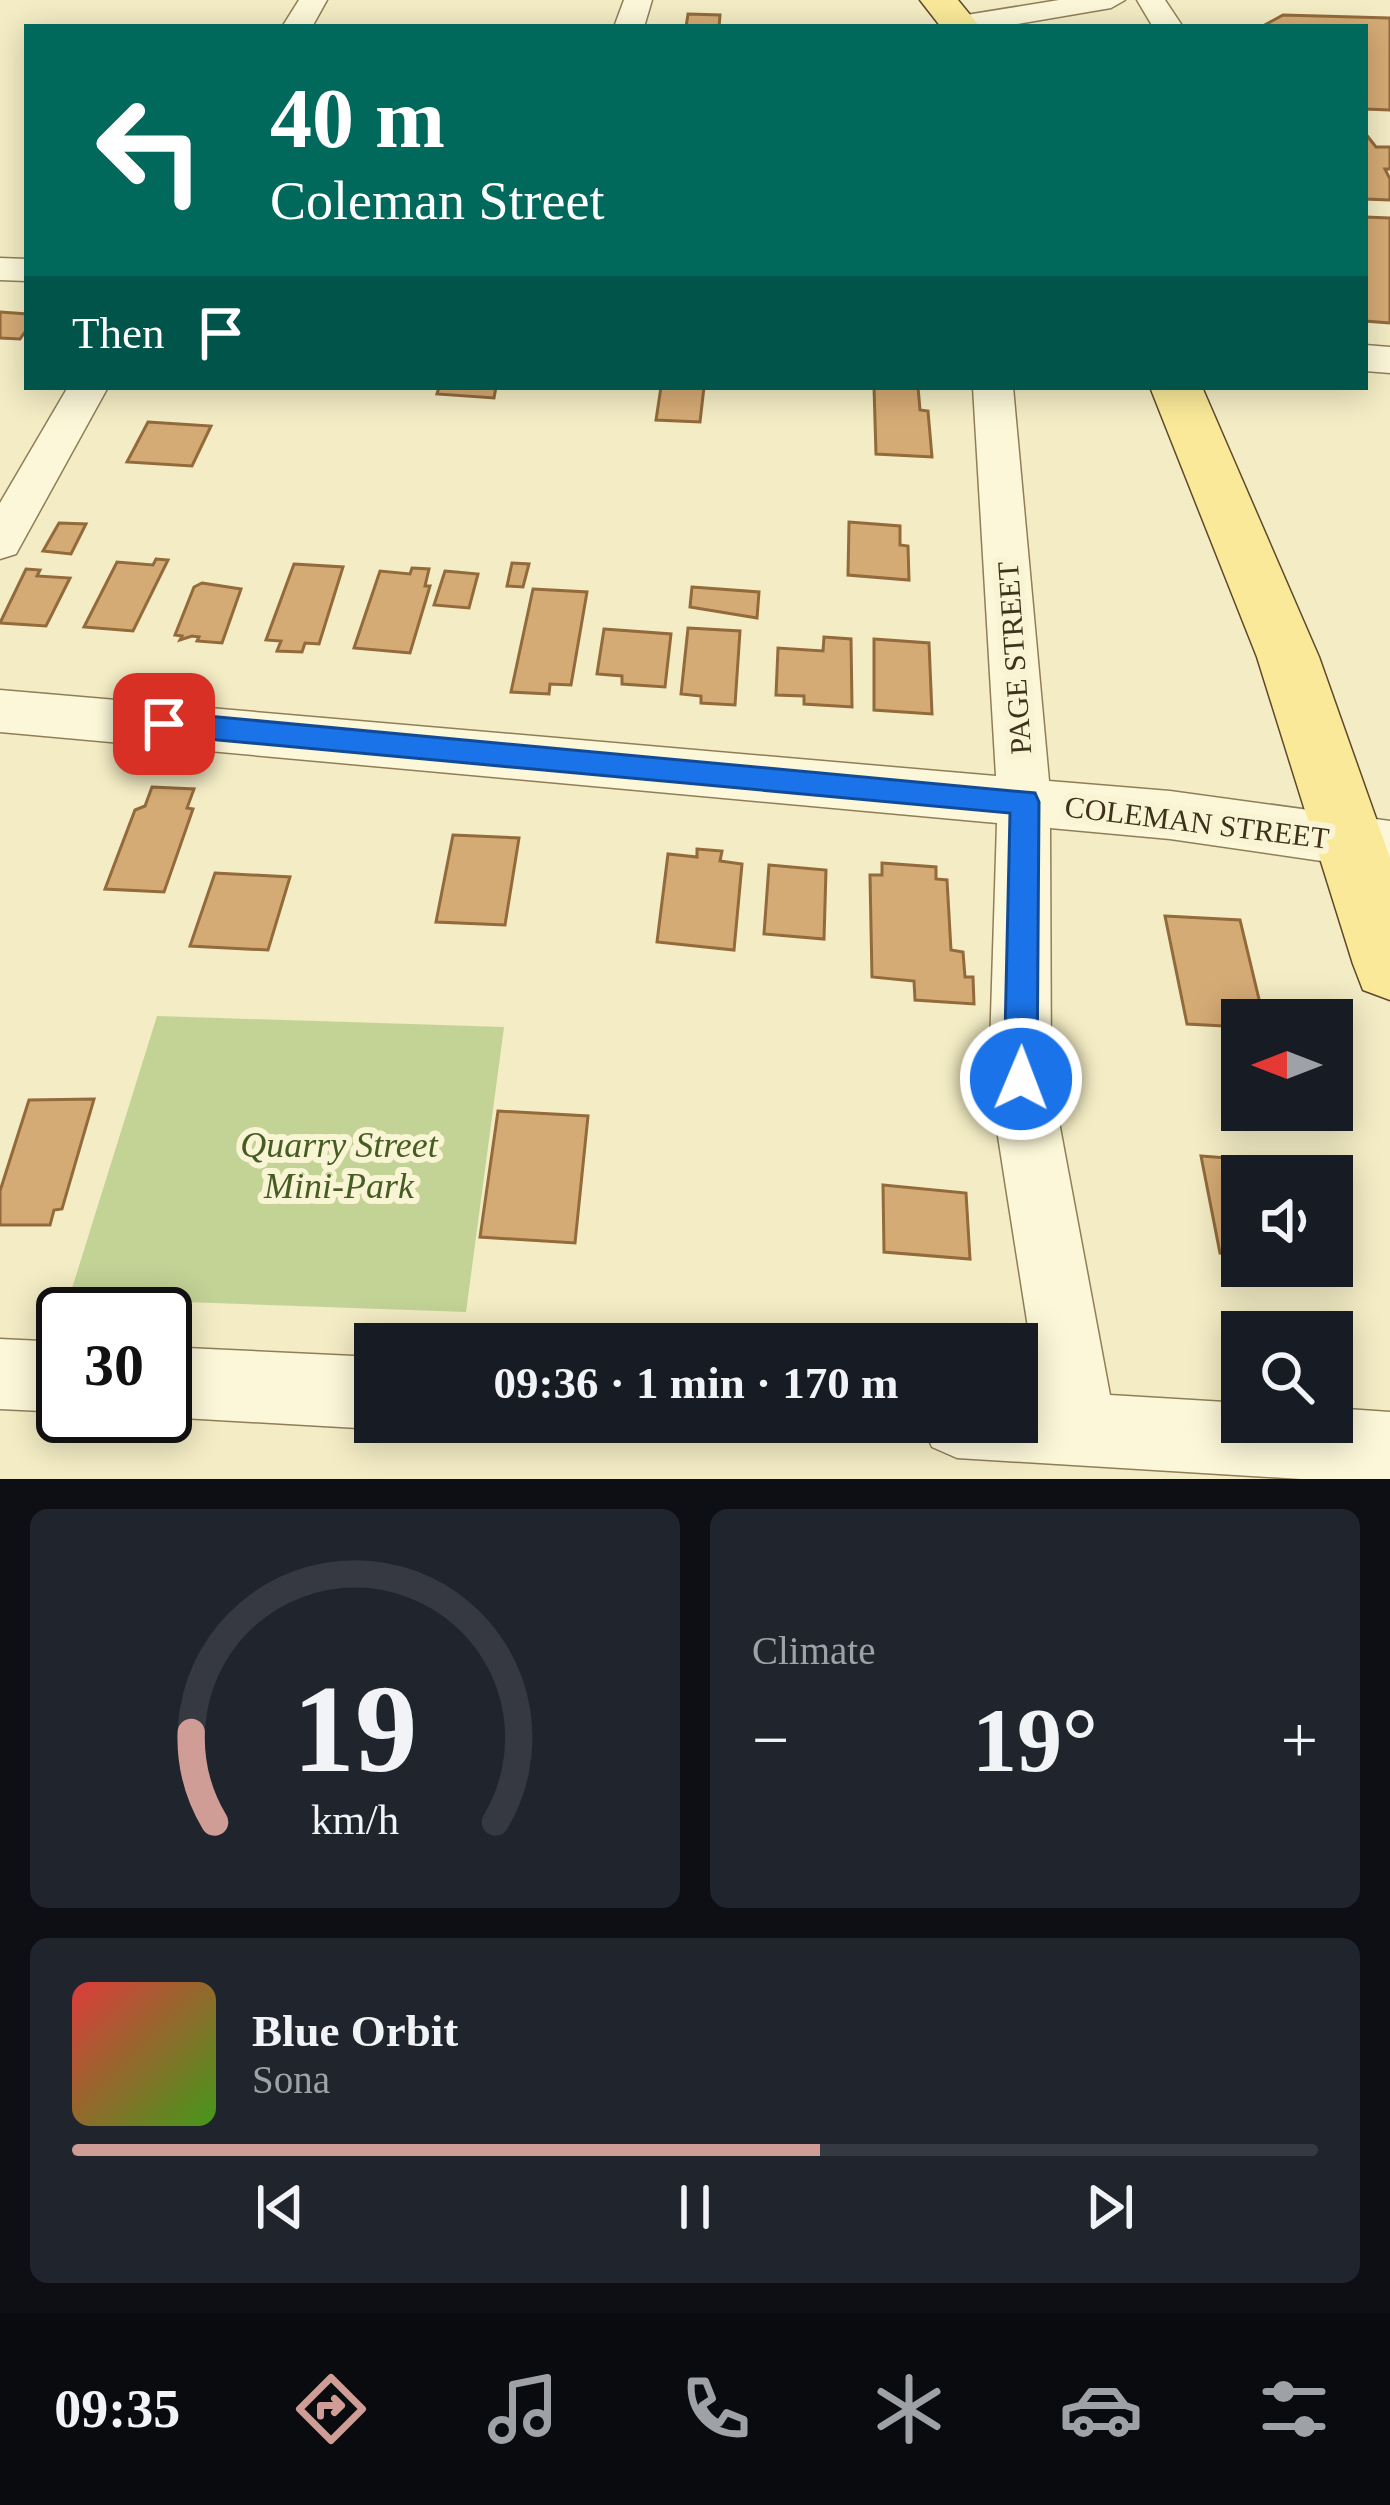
<!DOCTYPE html>
<meta charset="utf-8">
<style>
:root{--surface:#171b24;--page:#20242c;--text:#f1f3f6;--muted:#9ea1a6;--line:#363941;--accent:#cf9d96}
body{margin:0;font-family:"Times New Roman",serif;background:var(--page);color:var(--text);height:100vh;display:flex;flex-direction:column;font-size:45px;white-space:nowrap}
*{box-sizing:border-box;margin:0}
p{font-size:39px;color:var(--muted)}
.icon{flex:none;width:66px;height:66px;fill:none;stroke:currentColor;stroke-width:2;stroke-linecap:round;stroke-linejoin:round}
.map{position:relative;height:1479px;overflow:hidden}
.sheet{display:flex;flex-direction:column;gap:30px;padding:30px;background:#0d0f14;flex:1}
.sheet>*{flex:none}
.hud{position:absolute;left:24px;top:24px;width:1344px;height:366px;border-radius:0px;box-shadow:0 6px 30px #0003;background:#00695c;color:#fff;overflow:hidden}
.needle{width:78px;rotate:270deg}
.tools{position:absolute;left:1221px;top:999px;display:grid;gap:24px}
.tools a{display:grid;place-items:center;width:132px;height:132px;border-radius:0px;background:var(--surface);box-shadow:0 6px 30px #0003;font-size:60px}
.speed{position:absolute;left:36px;top:1287px;display:flex;gap:24px;font-size:60px;font-weight:700;text-align:center}
.speed>*{display:grid;place-content:center;width:156px;height:156px;border-radius:50%;background:var(--surface);box-shadow:0 6px 30px #0003;line-height:1}
.speed .limit{border:6px solid #111;border-radius:18px;background:#fff;color:#111}
.pin{position:absolute;display:grid;place-items:center;width:102px;height:102px;color:#fff;margin:-51px;border-radius:24px;box-shadow:0 6px 18px #0006}
.me{position:absolute;width:132px;margin:-66px;rotate:1deg;stroke-linejoin:round;filter:drop-shadow(0 0 9px #0008)}
.turn{display:flex;align-items:center;gap:42px;height:252px;padding:0 48px;font-size:54px}
.turn .icon{width:156px;height:156px;stroke-width:2.5}
.turn b{display:block;font-size:84px;line-height:102px}
.then{display:flex;align-items:center;height:114px;padding:0 48px;background:#0003;gap:24px;font-size:45px}
.big{font-size:90px;font-weight:600;line-height:1.1}
.sheet .tile{flex:1;display:flex;flex-direction:column;justify-content:center;gap:18px;min-width:0;padding:0 42px;border-radius:18px;background:var(--page)}
.sheet .dial{align-items:center;gap:0}
.dial svg{height:312px;overflow:visible;fill:none;stroke:var(--line);stroke-width:7;stroke-linecap:round;text-anchor:middle}
.dial text{fill:var(--text);stroke:none}
.song{display:flex;align-items:center;gap:36px}
.cover{width:144px;height:144px;border-radius:18px;background:linear-gradient(135deg,hsl(0 70% 55%),hsl(100 70% 35%))}
.played{height:12px;border-radius:6px;background:linear-gradient(90deg,var(--accent) 60%,var(--line) 60%)}
.keys{display:flex;justify-content:space-around;direction:ltr}
.heat{display:flex;justify-content:space-between;align-items:center;font-size:66px;direction:ltr}
.sheet .tiles{flex:1;display:grid;gap:30px;grid-template-columns:1fr 1fr}
.tile:last-child{grid-column:span 2}
.trip{position:absolute;left:354px;top:1323px;width:684px;height:120px;border-radius:0px;background:var(--surface);box-shadow:0 6px 30px #0003;font-weight:600;line-height:120px;text-align:center}
.tab-bar{display:flex;height:192px;justify-content:space-around;align-items:center;background:#090b0e;color:var(--muted)}
.tab-bar .icon{width:84px;height:84px}
.tab-bar .selected{color:var(--accent)}
.tab-bar b{font-size:54px;color:var(--text)}
.map>svg:first-child{display:block}
.green{fill:#c3d396}
.building{fill:#d5ab75;stroke:#926a3b;stroke-width:3}
.lines{fill:none;stroke-linecap:round;stroke-linejoin:round}
.street-casing{stroke:#907e58;stroke-width:3}
.primary-casing{stroke:#5d4a2c;stroke-width:3}
.street{fill:#fcf7d8;fill-rule:evenodd}
.primary{fill:#f9e998;fill-rule:evenodd}
.route{fill:#1a73e8;stroke:#114b97;stroke-width:3}
.labels{text-anchor:middle;dominant-baseline:central;stroke-width:12;stroke-linejoin:round;paint-order:stroke}
.street-label{font-size:30px;fill:#3e321d;stroke:#f9f4d4}
.near-park-label{font-size:36px;font-style:italic;fill:#455d22;stroke:#f9f4d4}
</style>
<div class="map">
<svg width="1390" height="1479" viewBox="0 0 1390 1479">
<rect width="100%" height="100%" fill="#f3ecc4"/>
<!-- green -->
<path class="green" d="M157,1016l347,11 -38,285 -397,-14z"/>
<!-- building -->
<path class="building" d="M688,14l32,1 -1,12h-33z
M1283,15l107,3v92l-25,-1v-82h-104z
M1365,133l11,14h14v22h-5l5,10v21l-25,-1z
M1365,217l25,1v105l-25,-2z
M0,312l27,2v15l-7,10 -20,-1z
M439,387h57l-2,11 -57,-4z
M661,387h43l-4,35 -44,-2z
M874,387h44l2,23 8,1 4,46 -56,-3z
M148,422l63,4 -19,40 -65,-4z
M849,522l51,4v19l8,1 1,34 -61,-5z
M59,523l27,1 -15,30 -28,-3z
M156,559l12,1 -35,71 -49,-4 33,-65 36,3z
M512,563l17,1 -6,23 -16,-1z
M294,564l49,3 -24,77 -14,-1 -3,9 -25,-1 4,-10 -15,-1z
M412,568l17,1 -4,17h5l-20,67 -56,-5 26,-77 30,3z
M26,569l14,1 -3,6 33,2 -24,48 -46,-3z
M445,571l33,3 -9,34 -35,-3z
M202,583l39,6 -19,54 -25,-2 2,-4 -7,-1 -12,4 2,-4 -7,-1 19,-48z
M692,587l67,5 -2,26 -67,-11z
M533,589l54,3 -16,93 -21,-1 -1,10 -38,-2z
M688,628l52,3 -5,74 -34,-2v-7l-20,-2z
M604,629l67,5 -6,53 -43,-3v-8l-25,-2z
M824,637l27,2 1,68 -48,-3v-8l-28,-1 2,-47 45,3z
M874,639l55,4 3,71 -58,-4z
M152,787l42,2 -7,19 6,1 -29,83 -59,-3 30,-79 10,-4z
M453,835l66,3 -14,87 -69,-3z
M697,849l25,2 -2,10 22,3 -8,86 -77,-8 11,-88 29,3z
M882,863l54,4v12l11,1 4,70 12,2 2,25h8l1,27 -59,-4 -1,-19 -42,-4 -2,-102h12z
M769,865l57,5 -2,69 -60,-5z
M215,873l75,4 -22,73 -78,-4z
M1165,916l75,4 24,100h-22v7l-55,-3z
M94,1099l-32,110 -8,1 -4,15h-50v-34l29,-91z
M498,1111l90,5 -13,127 -95,-6z
M1201,1156l39,3 2,96 -22,-2z
M883,1185l83,8 4,66 -86,-7z"/>
<g class="lines">
<!-- street casing -->
<g class="street-casing">
<path id="street" d="M299,0h28l-15,27h-30z
M624,0h28l-8,27h-30z
M1059,0h66l-14,8 -111,19 -54,-2 14,-9z
M1137,0h28l18,27h-30z
M0,258l27,1v22l-27,-1z
M1365,345l25,2v26l-25,-2z
M68,387h40l-92,167 -16,5v-56z
M973,387h40l36,394 121,10 220,30v50l-220,-32 -120,-11 1,251 59,316 132,8v19h90v-14l58,4v67h-89l-344,-21 -25,-11 -11,-25h96v-32l21,1 -49,-312 8,-256 -997,-91v-42l996,86z
M0,1339l63,3v70l-63,-3z
M165,1347l210,10v65h16l-16,7 -210,-12z"/>
</g>
<!-- primary casing -->
<g class="primary-casing">
<path id="primary" d="M920,0h38l22,27h-39z
M1150,387h52l117,270 71,201v142l-27,-10 -10,-26 -96,-307z"/>
</g>
<!-- street -->
<use href="#street" class="street"/>
<!-- primary -->
<use href="#primary" class="primary"/>
</g>
<!-- route -->
<path class="route" d="M164,712l871,81 4,9 -2,277 -5,12 -11,5 -12,-5 -5,-12 6,-266 -846,-78 -9,-3 -4,-8 4,-9z"/>
<g class="labels">
<!-- street labels -->
<g class="street-label">
<text transform="translate(1014 658) rotate(-94)">PAGE STREET</text>
<text transform="translate(1197 822) rotate(7)">COLEMAN STREET</text>
</g>
<!-- near-park labels -->
<g class="near-park-label">
<text x="339" y="1145">Quarry Street<tspan x="339" dy="41">Mini-Park</tspan></text>
</g>
</g>
</svg>
<div class="tools">
<a><svg class="needle" viewBox="-14 -14 28 28"><path d="M0-13l5 13h-10z" fill="#e53935"/><path d="M0 13l5-13h-10z" fill="#9ea1a6"/></svg></a>
<a><svg class="icon" aria-label="sound" viewBox="0 0 24 24"><path d="M4 9h4l5-4v14l-5-4H4zM17 9q2 3 0 6"/></svg></a>
<a><svg class="icon" aria-label="search" viewBox="0 0 24 24"><circle cx="10" cy="10" r="6"/><path d="M15 15l6 6"/></svg></a>
</div>
<div class="speed"><div class="limit">30</div></div>
<div class="pin" style="left:164px;top:724px;background:#d93025"><svg class="icon" aria-label="arrive" viewBox="0 0 24 24"><path d="M6 21V4h12l-3 4 3 4H6"/></svg></div>
<svg class="me" style="left:1021px;top:1079px" viewBox="-20 -20 40 40"><circle r="17" fill="#1a73e8" stroke="#fff" stroke-width="3"/><path d="M0-11L8 9 0 5-8 9z" fill="#fff"/></svg>
<div class="trip">09:36 · 1 min · 170 m</div>
<div class="hud">
<div class="turn"><svg class="icon" aria-label="left" viewBox="0 0 24 24"><path d="M17 20v-9H6M10 6l-5 5 5 5"/></svg><div><b>40 m</b>Coleman Street</div></div>
<div class="then">Then<svg class="icon" aria-label="arrive" viewBox="0 0 24 24"><path d="M6 21V4h12l-3 4 3 4H6"/></svg></div>
</div>
</div>
<section class="sheet">
<div class="tiles">
<div class="tile dial"><svg viewBox="0 0 100 80">
<path d="M14 69A42 42 0 1 1 86 69"/>
<path d="M14 69A42 42 0 0 1 8 46" stroke="#cf9d96"/>
<text x="50" y="56" font-size="32" font-weight="700">19</text>
<text x="50" y="72" font-size="11">km/h</text>
</svg></div>
<div class="tile"><p>Climate</p>
<div class="heat"><a>−</a><b class="big">19°</b><a>+</a></div>
</div>
<div class="tile">
<div class="song"><i class="cover"></i><div><b>Blue Orbit</b><p>Sona</p></div></div>
<div class="played"></div>
<div class="keys"><svg class="icon" aria-label="previous" viewBox="0 0 24 24"><path d="M18 5L8 12l10 7zM5 5v14"/></svg><svg class="icon" aria-label="pause" viewBox="0 0 24 24"><path d="M8 5v14M16 5v14"/></svg><svg class="icon" aria-label="next" viewBox="0 0 24 24"><path d="M6 5l10 7-10 7zM19 5v14"/></svg></div>
</div>
</div>
</section>
<nav class="tab-bar">
<b>09:35</b>
<svg class="icon selected" aria-label="directions" viewBox="0 0 24 24"><path d="M12 3l9 9-9 9-9-9zM9 14v-3h6M13 9l2 2-2 2"/></svg>
<svg class="icon" aria-label="music" viewBox="0 0 24 24"><path d="M9 18V5l10-2v13"/><circle cx="6" cy="18" r="3"/><circle cx="16" cy="16" r="3"/></svg>
<svg class="icon" aria-label="phone" viewBox="0 0 24 24"><path d="M5 4h4l2 5-3 2q2 4 5 5l2-3 5 2v4C11 20 4 13 5 4z"/></svg>
<svg class="icon" aria-label="climate" viewBox="0 0 24 24"><path d="M12 3v18M4 7l16 10M4 17L20 7"/></svg>
<svg class="icon" aria-label="car" viewBox="0 0 24 24"><path d="M5 17H2v-5l4-1 3-4h7l3 4 3 1v5h-3M9 17h6M6 11h13"/><circle cx="7" cy="17" r="2"/><circle cx="17" cy="17" r="2"/></svg>
<svg class="icon" aria-label="filters" viewBox="0 0 24 24"><path d="M4 7h16M4 17h16"/><circle cx="9" cy="7" r="2"/><circle cx="15" cy="17" r="2"/></svg>
</nav>
